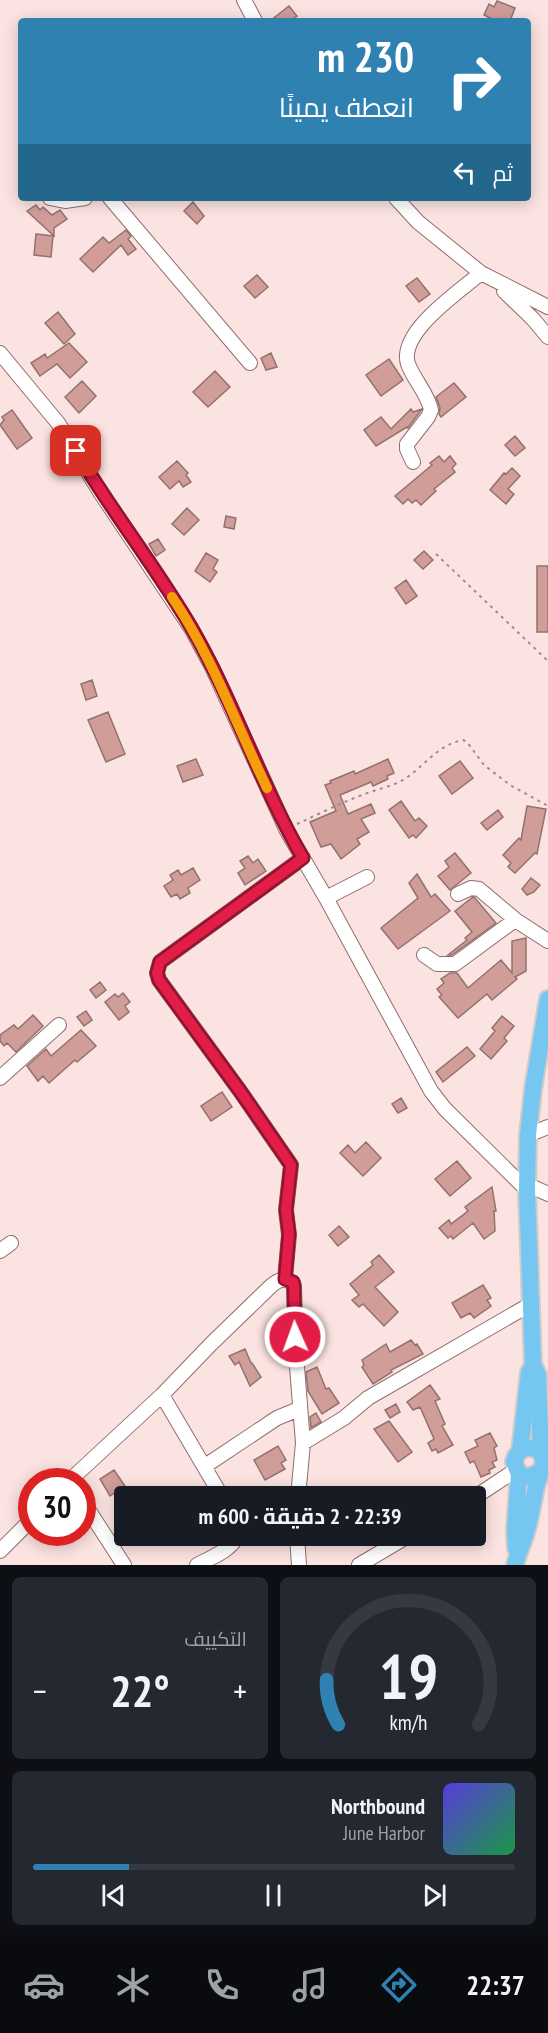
<!DOCTYPE html>
<html lang="ar">
<meta charset="utf-8">
<style>
:root{--surface:#171b24;--page:#242831;--text:#f1f3f6;--muted:#9ea1a6;--line:#363941;--accent:#2e81b1}
body{margin:0;font-family:"PT Sans Narrow",Cairo,sans-serif;background:var(--page);color:var(--text);direction:rtl;height:100vh;display:flex;flex-direction:column;font-size:22px;white-space:nowrap}
*{box-sizing:border-box;margin:0}
p{font-size:20px;color:var(--muted)}
.icon{flex:none;width:33px;height:33px;fill:none;stroke:currentColor;stroke-width:2;stroke-linecap:round;stroke-linejoin:round}
.map{position:relative;height:1565px;overflow:hidden;direction:ltr}
.drawer{display:flex;flex-direction:column;gap:12px;padding:12px;background:#0d0f14;flex:1}
.drawer>*{flex:none}
.guide{position:absolute;left:18px;top:18px;width:513px;height:183px;border-radius:6px;box-shadow:0 3px 15px #0003;direction:rtl;background:#2e81b1;color:#fff;overflow:hidden}
.speed{position:absolute;left:18px;top:1468px;display:flex;gap:12px;font-size:30px;font-weight:700;text-align:center}
.speed>*{display:grid;place-content:center;width:78px;height:78px;border-radius:50%;background:var(--surface);box-shadow:0 3px 15px #0003;line-height:1}
.speed .limit{border:9px solid #d22;background:#fff;color:#111}
.pin{position:absolute;display:grid;place-items:center;width:51px;height:51px;color:#fff;margin:-26px;border-radius:12px;box-shadow:0 3px 9px #0006}
.me{position:absolute;width:66px;margin:-33px;rotate:358deg;stroke-linejoin:round;filter:drop-shadow(0 0 4px #0008)}
.turn{display:flex;align-items:center;gap:21px;height:126px;padding:0 18px;font-size:27px}
.turn .icon{width:78px;height:78px;stroke-width:2.5}
.turn b{display:block;font-size:42px;line-height:51px}
.then{display:flex;align-items:center;height:57px;padding:0 18px;background:#0003;gap:12px;font-size:22px}
.big{font-size:45px;font-weight:700;line-height:1.1}
.drawer .tile{flex:1;display:flex;flex-direction:column;justify-content:center;gap:9px;min-width:0;padding:0 21px;border-radius:9px;background:var(--page)}
.drawer .dial{align-items:center;gap:0}
.dial svg{height:156px;overflow:visible;fill:none;stroke:var(--line);stroke-width:7;stroke-linecap:round;text-anchor:middle}
.dial text{fill:var(--text);stroke:none}
.song{display:flex;align-items:center;gap:18px}
.cover{width:72px;height:72px;border-radius:9px;background:linear-gradient(135deg,hsl(250 70% 55%),hsl(140 70% 35%))}
.played{height:6px;border-radius:3px;background:linear-gradient(90deg,var(--accent) 20%,var(--line) 20%)}
.keys{display:flex;justify-content:space-around;direction:ltr}
.heat{display:flex;justify-content:space-between;align-items:center;font-size:33px;direction:ltr}
.drawer .tiles{flex:1;display:grid;gap:12px;grid-template-columns:1fr 1fr}
.tile:last-child{grid-column:span 2}
.trip{position:absolute;left:114px;top:1486px;width:372px;height:60px;border-radius:6px;background:var(--surface);box-shadow:0 3px 15px #0003;font-weight:700;line-height:60px;text-align:center;direction:rtl}
.tabs{display:flex;height:96px;justify-content:space-around;align-items:center;background:#090b0e;color:var(--muted)}
.tabs .icon{width:42px;height:42px}
.tabs .on{color:var(--accent)}
.tabs b{font-size:27px;color:var(--text)}
.map>svg:first-child{display:block}
.building{fill:#d09d99;stroke:#93716e;stroke-width:1.5}
.lines{fill:none;stroke-linecap:round;stroke-linejoin:round}
.minor-casing{stroke:#8f6e6b;stroke-width:16}
.major-casing{stroke:#cecbcb;stroke-width:20}
.path{stroke:#9f8c8b;stroke-width:2;stroke-dasharray:3 4.5;stroke-linecap:butt}
.minor{stroke:#fff;stroke-width:14}
.major{stroke:#75c7f1;stroke-width:16}
.route-casing{stroke:#92132f;stroke-width:15}
.route{stroke:#e11d48;stroke-width:10}
.slow{stroke:#f59e0b;stroke-width:10}
</style>
<div class="map">
<svg width="548" height="1565" viewBox="0 0 548 1565">
<rect width="100%" height="100%" fill="#fbe3e1"/>
<!-- building -->
<path class="building" d="M497,1l18,7 -5,13h-21l1,-3 -6,-3 5,-11 5,3z
M289,6l8,10 -7,5h-20z
M193,202l11,14 -7,8 -13,-13z
M36,205l4,5 3,-3 9,8 8,-5 7,9 -13,9v8l-27,-25z
M126,230l5,6 -3,3 8,10 -8,6 -7,-10 -28,27 -13,-13 23,-22 6,6z
M36,234l17,2 -2,21 -17,-2z
M257,275l11,12 -13,11 -11,-12z
M417,278l13,16 -11,8 -13,-16z
M58,312l17,22 -11,10 -19,-21z
M69,343l18,19 -17,16 -13,-14 -17,12 -9,-13 14,-9 2,4z
M271,353l6,14 -11,3 -5,-12z
M389,359l14,21 -22,16 -15,-21z
M215,371l15,16 -22,20 -15,-15z
M82,381l14,15 -17,17 -14,-16z
M454,383l12,14 -25,20 -2,-3 1,-6 -4,-11z
M411,409l2,3 9,-3 -14,19 -1,-1 -31,19 -12,-16 17,-13 10,12z
M12,410l20,28 -15,11 -17,-24 4,-5 -2,-3z
M515,436l10,12 -10,8 -10,-11z
M439,456l5,6 6,-6 6,8 -4,4 3,4 -21,17 2,2 -15,14 -5,-5 -4,3 -4,-4 -5,5 -8,-8 37,-31 -2,-2z
M177,461l11,12 -2,2 5,7 -8,5 -4,-6 -9,8 -11,-12z
M512,468l8,8 -12,13 6,5 -8,10 -16,-14 14,-17 2,1z
M187,508l12,12 -15,15 -12,-11z
M226,516l10,2 -2,11 -10,-2z
M158,539l7,11 -9,6 -7,-12z
M424,551l9,9 -10,9 -9,-9z
M206,553l12,7 -5,9 4,3 -7,10 -15,-11z
M537,566h11v66h-11z
M406,580l11,16 -11,8 -11,-16z
M92,680l5,16 -11,4 -5,-16z
M108,712l17,42 -19,8 -18,-42z
M196,759l7,16 -20,7 -6,-16z
M388,759l6,14 -7,3 1,3 -15,7 -2,-4 -31,13 8,19 23,-10 4,9 -14,6 8,13 -12,7 3,5 -19,15 -10,-15 -10,3 -11,-25 26,-11 -11,-26 6,-2 -1,-2 24,-10 1,3z
M460,761l13,17 -21,16 -13,-18z
M401,801l14,20 4,-3 8,8 -11,12 -3,-3 -4,3 -20,-28z
M527,806l19,3 -9,45 -2,-1 -20,20 -7,-6 3,-4 -8,-8 16,-17 2,2z
M498,810l5,7 -16,13 -6,-7z
M455,853l16,20 -21,17 -12,-14 11,-9 -4,-6z
M248,856l5,7 5,-4 8,12 -21,14 -7,-12 7,-5 -5,-7z
M193,868l7,12 -12,8 2,5 -10,6 -3,-5 -6,3 -7,-11 9,-6 -3,-5 8,-5 3,5z
M417,874l14,23 4,-3 15,17 -52,38 -17,-21 37,-30 -9,-15z
M531,878l9,7 -6,7 -7,3 -5,-6z
M473,897l2,1 21,25 -44,32h-4l19,-15 -2,-2 7,-6 -17,-21z
M526,938v33l-11,6 2,2 -25,21 -5,-6 -29,24 -19,-21 3,-2 -5,-6 7,-6 -3,-4 9,-6h7l11,15 33,-28 11,13v-32z
M100,982l6,8 -10,8 -6,-8z
M123,993l7,9 -5,4 4,6 -10,8 -14,-18 10,-8 3,3z
M86,1011l6,9 -8,6 -7,-9z
M33,1015l10,11 -27,26 -9,-9 -3,3 -4,-5v-6l14,-10 4,4z
M502,1016l12,10 -10,12 3,3 -16,18 -11,-10 15,-18 -3,-3z
M81,1030l15,16 -19,16 -2,-2 -26,23 -6,-7 -5,5 -11,-15 19,-17 5,7z
M467,1047l8,9 -32,26 -7,-10z
M222,1092l10,15 -21,14 -10,-15z
M401,1098l6,10 -9,5 -6,-9z
M366,1142l15,16 -18,18 -23,-23 8,-8 7,8z
M457,1161l14,17 -21,18 -15,-17z
M492,1187l4,24h-2l1,20 -11,8 -11,-16 -20,16 -2,-3 -3,2 -9,-10 10,-8 2,4 17,-13 -3,-4z
M339,1226l10,11 -11,9 -9,-11z
M379,1255l15,17 -19,15 23,25 -14,14 -21,-22 -4,3 -7,-7 7,-5 -9,-11 23,-19 -2,-3z
M483,1285l8,13 -4,2 4,6 -17,12 -4,-5 -9,5 -9,-15z
M411,1340l4,5 2,-1 6,10 -32,16 1,2 -19,12 -11,-17 2,-2 -2,-5 24,-16 4,8z
M245,1349l6,14h1l9,14 -11,9 -11,-24 -4,3 -6,-9z
M317,1367l9,22 3,-1 10,15 -17,11 -14,-23 -2,-19z
M430,1385l10,14 -5,2 10,23 -3,2 11,19 -15,8 -2,-4 -4,2 -4,-8 6,-4 -14,-32 -7,3 -6,-8z
M396,1404l4,8 -10,6 -5,-8z
M316,1413l5,9 -10,6 -1,-11z
M389,1421l23,31 -14,10 -24,-33z
M490,1433l7,13 -3,2 3,12 -5,2 3,5 -6,3 1,3 -9,4 -7,-16 -4,2 -5,-11 13,-6 -3,-6z
M278,1446l8,14 -5,3 4,6 -20,11 -11,-20z
M114,1470l11,16 -15,10 -10,-17z"/>
<g class="lines">
<!-- minor casing -->
<g class="minor-casing">
<path id="minor" d="M244,0l11,21
M50,198l15,3 20,-3
M110,198l140,165
M396,198l22,24 63,51 67,34
M504,291l29,28 15,18
M0,353l58,70 42,69 91,136 21,39 75,164 39,67 105,193 14,18 82,81 8,-2 13,6
M413,462l-6,-13v-5l21,-27 3,-7c-3,-16 -17,-30 -23,-46 -10,-32 52,-73 73,-91
M458,894l13,-6 8,1 38,32 31,20
M326,898l41,-21
M424,955l13,9h18l60,-44
M0,1078l59,-53
M528,1135l20,-8
M0,1251l11,-8
M285,1279l4,-44 -3,-25 5,-45 -51,-74 -81,-111 -2,-7 3,-11 143,-104
M162,1395l60,102
M303,1443l41,-25 24,-20 163,-94
M205,1466l72,-48 22,-9
M68,1482l94,-87 49,-51 60,-58c7,-6 13,-9 22,-3l1,3 2,68 7,89 -5,54
M475,1497l41,-27
M82,1500l42,65
M297,1536l2,29
M0,1551l32,-32
M197,1565c13,-7 35,-15 40,-29
M359,1565l49,-29"/>
</g>
<!-- major casing -->
<g class="major-casing">
<path id="major" d="M520,1451l9,-78 4,-8
M541,1454l-3,-79 -5,-11 -6,-174 1,-55 5,-46 15,-90
M516,1548l-1,-18 4,-56
M515,1565c3,-12 9,-24 12,-36 4,-14 6,-28 9,-42 2,-8 6,-16 7,-23 3,-19 -25,-23 -29,-2l5,12 9,3 12,-5"/>
</g>
<!-- path -->
<path class="path" d="M436,554l112,107
M297,824c22,-10 45,-22 68,-30 12,-5 25,-7 36,-13 22,-12 35,-36 62,-41l4,2 17,23 26,20 38,21"/>
<!-- minor -->
<use href="#minor" class="minor"/>
<!-- major -->
<use href="#major" class="major"/>
</g>
<g class="lines">
<!-- route casing -->
<g class="route-casing">
<path id="route" d="M76,451c36,61 80,116 115,176 43,74 69,157 112,231l-143,104 -3,11 2,7 81,111 51,74 -5,45 3,24 -4,45 8,3 1,4 1,51"/>
</g>
<!-- route -->
<use href="#route" class="route"/>
<!-- slow -->
<path class="slow" d="M172,597c40,59 64,127 95,191"/>
</g>
</svg>
<div class="speed"><div class="limit">30</div></div>
<div class="pin" style="left:76px;top:451px;background:#d93025"><svg class="icon" aria-label="arrive" viewBox="0 0 24 24"><path d="M6 21V4h12l-3 4 3 4H6"/></svg></div>
<svg class="me" style="left:295px;top:1337px" viewBox="-20 -20 40 40"><circle r="17" fill="#e11d48" stroke="#fff" stroke-width="3"/><path d="M0-11L8 9 0 5-8 9z" fill="#fff"/></svg>
<div class="trip">22:39 · 2 دقيقة · 600 m</div>
<div class="guide">
<div class="turn"><svg class="icon" aria-label="right" viewBox="0 0 24 24"><path d="M7 20v-9h11M14 6l5 5-5 5"/></svg><div><b>230 m</b>انعطف يمينًا</div></div>
<div class="then">ثم<svg class="icon" aria-label="left" viewBox="0 0 24 24"><path d="M17 20v-9H6M10 6l-5 5 5 5"/></svg></div>
</div>
</div>
<section class="drawer">
<div class="tiles">
<div class="tile dial"><svg viewBox="0 0 100 80">
<path d="M14 69A42 42 0 1 1 86 69"/>
<path d="M14 69A42 42 0 0 1 8 46" stroke="#2e81b1"/>
<text x="50" y="56" font-size="32" font-weight="700">19</text>
<text x="50" y="72" font-size="11">km/h</text>
</svg></div>
<div class="tile"><p>التكييف</p>
<div class="heat"><a>−</a><b class="big">22°</b><a>+</a></div>
</div>
<div class="tile">
<div class="song"><i class="cover"></i><div><b>Northbound</b><p>June Harbor</p></div></div>
<div class="played"></div>
<div class="keys"><svg class="icon" aria-label="previous" viewBox="0 0 24 24"><path d="M18 5L8 12l10 7zM5 5v14"/></svg><svg class="icon" aria-label="pause" viewBox="0 0 24 24"><path d="M8 5v14M16 5v14"/></svg><svg class="icon" aria-label="next" viewBox="0 0 24 24"><path d="M6 5l10 7-10 7zM19 5v14"/></svg></div>
</div>
</div>
</section>
<nav class="tabs">
<b>22:37</b>
<svg class="icon on" aria-label="directions" viewBox="0 0 24 24"><path d="M12 3l9 9-9 9-9-9zM9 14v-3h6M13 9l2 2-2 2"/></svg>
<svg class="icon" aria-label="music" viewBox="0 0 24 24"><path d="M9 18V5l10-2v13"/><circle cx="6" cy="18" r="3"/><circle cx="16" cy="16" r="3"/></svg>
<svg class="icon" aria-label="phone" viewBox="0 0 24 24"><path d="M5 4h4l2 5-3 2q2 4 5 5l2-3 5 2v4C11 20 4 13 5 4z"/></svg>
<svg class="icon" aria-label="climate" viewBox="0 0 24 24"><path d="M12 3v18M4 7l16 10M4 17L20 7"/></svg>
<svg class="icon" aria-label="car" viewBox="0 0 24 24"><path d="M5 17H2v-5l4-1 3-4h7l3 4 3 1v5h-3M9 17h6M6 11h13"/><circle cx="7" cy="17" r="2"/><circle cx="17" cy="17" r="2"/></svg>
</nav>
